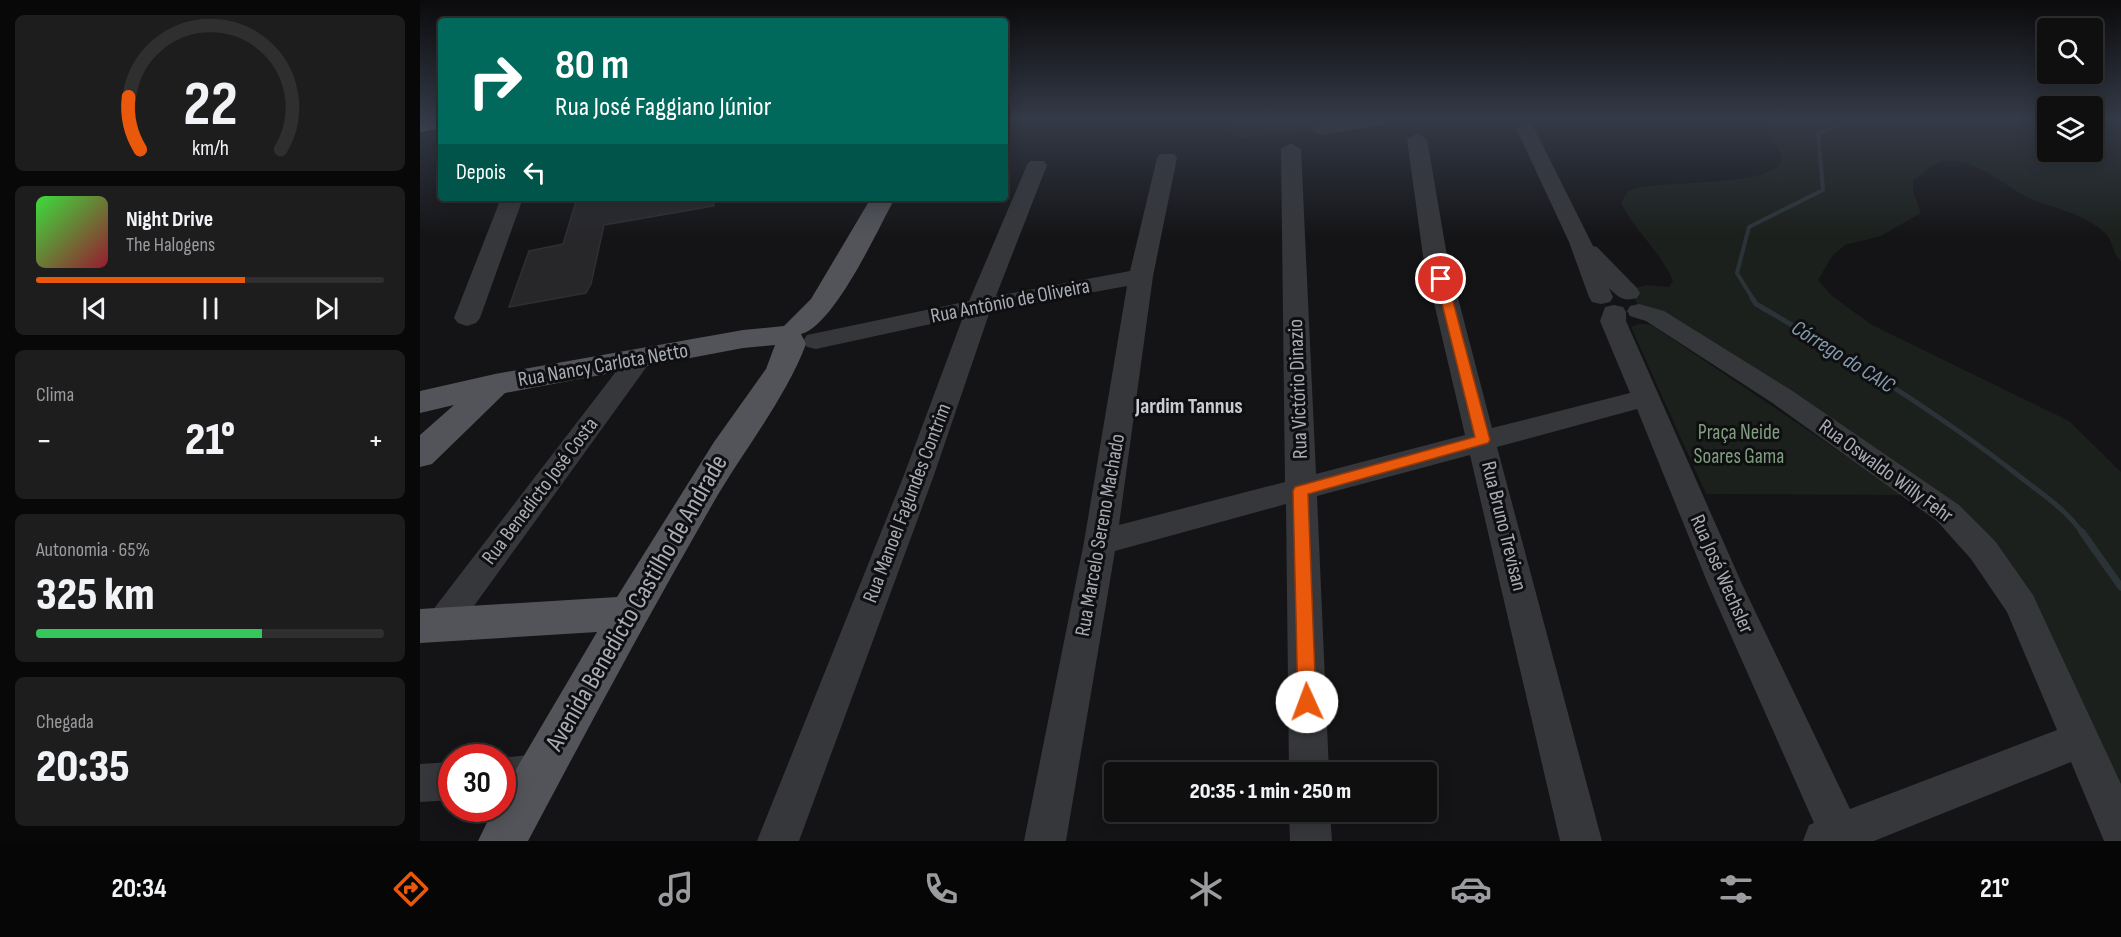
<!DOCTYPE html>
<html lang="pt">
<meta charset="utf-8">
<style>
:root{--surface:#0f0f10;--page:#1d1d1e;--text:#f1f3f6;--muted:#9b9c9f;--line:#2f2f30;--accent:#ea580c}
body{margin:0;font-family:"Sofia Sans Condensed",sans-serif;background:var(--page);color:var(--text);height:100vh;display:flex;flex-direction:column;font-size:22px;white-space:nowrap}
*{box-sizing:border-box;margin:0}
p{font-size:20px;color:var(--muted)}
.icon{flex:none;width:33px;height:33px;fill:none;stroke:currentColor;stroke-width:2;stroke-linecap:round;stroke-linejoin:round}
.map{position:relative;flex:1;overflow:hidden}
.drawer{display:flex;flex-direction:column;gap:15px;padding:15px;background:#080809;width:420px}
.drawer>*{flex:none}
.hud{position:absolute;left:18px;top:18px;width:570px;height:183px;border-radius:6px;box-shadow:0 3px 15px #0003,0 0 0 2px var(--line);background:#00695c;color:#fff;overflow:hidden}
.fabs{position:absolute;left:1617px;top:18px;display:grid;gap:12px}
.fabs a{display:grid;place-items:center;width:66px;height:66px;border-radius:6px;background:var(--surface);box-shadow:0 3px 15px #0003,0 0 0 2px var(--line);font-size:30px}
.speed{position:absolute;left:18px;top:744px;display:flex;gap:12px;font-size:30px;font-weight:700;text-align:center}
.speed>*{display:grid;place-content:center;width:78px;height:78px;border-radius:50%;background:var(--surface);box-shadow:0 3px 15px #0003,0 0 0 2px var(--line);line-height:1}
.speed .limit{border:9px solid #d22;background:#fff;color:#111}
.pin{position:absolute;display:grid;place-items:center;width:51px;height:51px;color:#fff;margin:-26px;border:3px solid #fff;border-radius:50%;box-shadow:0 2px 6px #0007}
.me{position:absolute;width:66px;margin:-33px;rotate:358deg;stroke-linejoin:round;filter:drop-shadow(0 0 4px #0008)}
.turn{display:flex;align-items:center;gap:21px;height:126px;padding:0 18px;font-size:27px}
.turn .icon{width:78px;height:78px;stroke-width:2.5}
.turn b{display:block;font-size:42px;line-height:51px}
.then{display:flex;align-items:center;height:57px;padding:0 18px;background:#0003;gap:12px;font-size:22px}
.big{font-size:45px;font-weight:800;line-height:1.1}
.drawer .card{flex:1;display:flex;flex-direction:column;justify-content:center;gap:9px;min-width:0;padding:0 21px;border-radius:9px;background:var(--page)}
.drawer .dial{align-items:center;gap:0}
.dial svg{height:156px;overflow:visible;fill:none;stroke:var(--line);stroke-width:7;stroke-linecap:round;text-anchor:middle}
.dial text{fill:var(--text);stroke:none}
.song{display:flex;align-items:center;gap:18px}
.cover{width:72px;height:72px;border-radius:9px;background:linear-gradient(135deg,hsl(120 70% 55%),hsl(350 70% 35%))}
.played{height:6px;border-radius:3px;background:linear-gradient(90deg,var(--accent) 60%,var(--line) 60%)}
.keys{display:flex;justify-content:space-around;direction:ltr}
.heat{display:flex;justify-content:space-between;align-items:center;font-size:33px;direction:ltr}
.charge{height:9px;border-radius:4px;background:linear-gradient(90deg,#34c759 65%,var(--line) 0)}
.trip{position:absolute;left:684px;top:762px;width:333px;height:60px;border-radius:6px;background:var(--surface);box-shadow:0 3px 15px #0003,0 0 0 2px var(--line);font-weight:800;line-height:60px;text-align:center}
.dock{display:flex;height:96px;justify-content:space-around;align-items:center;background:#060606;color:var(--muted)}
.dock .icon{width:42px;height:42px}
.dock .on{color:var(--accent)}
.dock b{font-size:27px;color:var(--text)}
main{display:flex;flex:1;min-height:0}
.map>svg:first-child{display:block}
.built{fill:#202023}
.green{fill:#1b201c}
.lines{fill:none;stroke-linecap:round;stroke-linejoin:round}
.stream-far2{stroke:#2c3338;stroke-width:4}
.stream-far1{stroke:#2c3338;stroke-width:5}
.stream{stroke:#2c3338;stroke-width:7}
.building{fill:#27272a;stroke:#2e2f32;stroke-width:1.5}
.minor{fill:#36373a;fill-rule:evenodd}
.major{fill:#525459;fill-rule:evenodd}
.highway{fill:#62656b;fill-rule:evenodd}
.route{fill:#ea580c;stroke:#983908;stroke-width:1.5}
.labels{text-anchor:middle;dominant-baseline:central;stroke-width:6;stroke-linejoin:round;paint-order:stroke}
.street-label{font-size:21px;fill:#a8acb5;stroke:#0f0f11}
.park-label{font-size:21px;fill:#819e81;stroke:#0f0f11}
.water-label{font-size:22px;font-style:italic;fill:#829aac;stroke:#0f0f11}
.neighbourhood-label{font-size:22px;font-weight:bold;fill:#c8cbd1;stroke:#0f0f11}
.near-street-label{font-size:26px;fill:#a8acb5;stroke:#0f0f11}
</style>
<main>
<section class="drawer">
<div class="card dial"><svg viewBox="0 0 100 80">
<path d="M14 69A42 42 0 1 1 86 69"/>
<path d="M14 69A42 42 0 0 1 8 42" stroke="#ea580c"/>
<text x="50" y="56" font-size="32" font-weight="700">22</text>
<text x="50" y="72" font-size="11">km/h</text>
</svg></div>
<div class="card">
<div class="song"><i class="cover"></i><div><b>Night Drive</b><p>The Halogens</p></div></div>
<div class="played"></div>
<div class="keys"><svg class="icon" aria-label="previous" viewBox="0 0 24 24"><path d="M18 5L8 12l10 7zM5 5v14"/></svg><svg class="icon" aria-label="pause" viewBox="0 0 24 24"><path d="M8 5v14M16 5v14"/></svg><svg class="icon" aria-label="next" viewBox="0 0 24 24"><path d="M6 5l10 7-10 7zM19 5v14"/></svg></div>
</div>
<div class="card"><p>Clima</p>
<div class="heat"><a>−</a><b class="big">21°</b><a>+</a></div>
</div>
<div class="card"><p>Autonomia · 65%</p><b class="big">325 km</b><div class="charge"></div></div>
<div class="card"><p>Chegada</p><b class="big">20:35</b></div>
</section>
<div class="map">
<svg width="1701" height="841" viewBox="0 0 1701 841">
<rect width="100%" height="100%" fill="#141416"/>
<!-- built -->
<path class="built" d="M799,119h185l-166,19z"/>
<!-- green -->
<path class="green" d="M1336,119h291l1,33h44l1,-33h28v142c-8,-6 -8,-19 -15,-27 -19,-20 -50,-25 -75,-35 -26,-12 -56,-43 -88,-38 -12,3 -19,13 -30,19v11l8,22 -40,23 -36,9 -12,10 -15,25 14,16 40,29 197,96 52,51v330l-129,-249 -354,-248 -5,-9 3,-8 10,-3 23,2 4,-6c-13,-30 -38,-50 -52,-78l7,-12c27,-13 147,-1 154,-32 2,-8 -16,-22 -17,-36z
M1219,324h9l8,4 248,167 -198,-1 -75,-167z"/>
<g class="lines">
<!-- stream-far2 -->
<path class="stream-far2" d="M1333,299l-16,-26 12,-46 74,-37 -5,-57 37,-14"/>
<!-- stream-far1 -->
<path class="stream-far1" d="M1332,298l4,6c90,52 181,108 263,172 23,18 48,34 64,58"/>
<!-- stream -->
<path class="stream" d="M1662,532l39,55"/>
</g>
<!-- building -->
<path class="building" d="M157,198h136l1,8 -110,19 -13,59 -5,9 -77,14 20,-56 34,-7z"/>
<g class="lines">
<!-- minor -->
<path class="minor" d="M925,119h47l-9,6 -63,10 -10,-6 3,-4z
M1105,122l9,6 59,118 4,1 40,41 3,5 -3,5c-14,4 -19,-1 -28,-10l4,9 -3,5 -9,2 -9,-2 -3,-5 -20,-55 -53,-114z
M997,133l10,6 20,117 45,172 138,-35 -30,-72 5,-14 9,-2 9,2 3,5v9l116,263 108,225 207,-79 -50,-118 -36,-53 -34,-38 -166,-119 -125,-81 -16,-5 -3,-5 3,-5 9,-2 25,7 127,79 168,115 36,36 38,54 88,189v57h-17l-33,-79 -197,79h-71l6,-16 5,-2 -106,-239 -71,-175 -140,38 105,394h-42l-90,-386 -153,41 12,276h-40l-3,-268 -171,47 -49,290h-42l60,-299 43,-256 -137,25 -56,164 -135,366h-42l147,-366 59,-158 -147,32 -9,-2 -4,-6 4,-6 162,-34 58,-136 3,-4h14l3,4 -51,131 134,-25 27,-113 3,-4h14l3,4 -24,118 -34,249 166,-43 -4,-333 10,-6 10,6 15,325 149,-39 -42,-179 -16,-117z
M81,198h22l-43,120 -4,5 -9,3 -9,-3 -4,-5z
M220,350l9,2 4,6 -200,277 -12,5 -12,-5 -6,-10 6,-10 202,-263z
M118,754l14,5 6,14 -6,14 -14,5 -36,3v-37h-2z
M32,762v38l-32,2v-38z
M869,812h41l2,29h-42z"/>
<!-- major -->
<path class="major" d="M451,198h24c-17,31 -61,128 -94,136l5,10c-20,54 -65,110 -94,161 -64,111 -124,223 -184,336h-50l16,-33h8v-15l95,-161 -177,11v-34l197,-12 97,-155 52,-73 9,-24 -32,3 -238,45 -73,71 -12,3v-32l34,-30 -34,8v-22l75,-17 248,-44 41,-4 27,-27z"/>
<!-- highway -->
<path class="highway" d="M0,119h21v9l-21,4z"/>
</g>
<!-- sky -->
<linearGradient id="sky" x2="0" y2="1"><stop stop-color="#0b0b0c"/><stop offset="0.5" stop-color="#343a47"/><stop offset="1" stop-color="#343a47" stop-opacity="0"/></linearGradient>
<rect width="1701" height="237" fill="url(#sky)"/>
<!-- route -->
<path class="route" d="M1017,277l10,2 43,161 -2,3 -180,51 8,208 -3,6 -6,2 -7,-2 -2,-6 -5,-211 2,-4 180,-50 -39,-158z"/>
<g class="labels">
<!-- street labels -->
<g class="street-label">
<text transform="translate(590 301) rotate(-11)">Rua Antônio de Oliveira</text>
<text transform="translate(183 365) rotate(-10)">Rua Nancy Carlota Netto</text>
<text transform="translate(878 389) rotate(-92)">Rua Victório Dinazio</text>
<text transform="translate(1466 471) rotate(36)">Rua Oswaldo Willy Fehr</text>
<text transform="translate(120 491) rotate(-53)">Rua Benedicto José Costa</text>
<text transform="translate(487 503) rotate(-69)">Rua Manoel Fagundes Contrim</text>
<text transform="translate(1084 526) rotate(76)">Rua Bruno Trevisan</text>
<text transform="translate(680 535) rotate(-80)">Rua Marcelo Sereno Machado</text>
<text transform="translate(1302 574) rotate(66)">Rua José Wechsler</text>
</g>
<!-- park labels -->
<g class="park-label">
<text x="1319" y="432">Praça Neide<tspan x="1319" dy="24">Soares Gama</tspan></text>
</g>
<!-- water labels -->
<g class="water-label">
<text transform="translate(1423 357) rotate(32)">Córrego do CAIC</text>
</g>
<!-- neighbourhood labels -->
<g class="neighbourhood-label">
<text x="769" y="406">Jardim Tannus</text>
</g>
<!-- near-street labels -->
<g class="near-street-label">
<text transform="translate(217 603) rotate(-60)">Avenida Benedicto Castilho de Andrade</text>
</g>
</g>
</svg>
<div class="fabs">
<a><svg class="icon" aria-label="search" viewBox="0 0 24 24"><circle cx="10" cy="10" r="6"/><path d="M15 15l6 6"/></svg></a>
<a><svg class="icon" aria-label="layers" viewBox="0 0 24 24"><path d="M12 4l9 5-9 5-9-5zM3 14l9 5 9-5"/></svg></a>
</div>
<div class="speed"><div class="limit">30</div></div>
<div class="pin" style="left:1021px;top:279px;background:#d93025"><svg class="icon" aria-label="arrive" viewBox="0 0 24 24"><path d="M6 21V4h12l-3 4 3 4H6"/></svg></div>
<svg class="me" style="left:887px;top:702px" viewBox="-20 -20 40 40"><circle r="19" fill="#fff"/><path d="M0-13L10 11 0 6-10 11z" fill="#ea580c"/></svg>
<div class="trip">20:35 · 1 min · 250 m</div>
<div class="hud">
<div class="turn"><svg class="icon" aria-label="right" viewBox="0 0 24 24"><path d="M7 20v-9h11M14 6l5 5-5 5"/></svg><div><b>80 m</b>Rua José Faggiano Júnior</div></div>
<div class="then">Depois<svg class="icon" aria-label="left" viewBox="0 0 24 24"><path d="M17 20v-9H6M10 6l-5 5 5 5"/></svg></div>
</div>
</div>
</main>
<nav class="dock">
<b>20:34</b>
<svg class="icon on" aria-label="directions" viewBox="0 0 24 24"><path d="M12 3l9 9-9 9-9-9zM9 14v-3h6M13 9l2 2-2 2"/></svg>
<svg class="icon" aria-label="music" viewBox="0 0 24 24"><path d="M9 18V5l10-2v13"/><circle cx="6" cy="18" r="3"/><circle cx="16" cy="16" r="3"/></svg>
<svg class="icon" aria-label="phone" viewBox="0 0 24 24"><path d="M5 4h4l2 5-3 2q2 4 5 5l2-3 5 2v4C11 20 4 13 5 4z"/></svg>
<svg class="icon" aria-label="climate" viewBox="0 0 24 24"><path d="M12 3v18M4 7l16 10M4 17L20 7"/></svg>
<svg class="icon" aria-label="car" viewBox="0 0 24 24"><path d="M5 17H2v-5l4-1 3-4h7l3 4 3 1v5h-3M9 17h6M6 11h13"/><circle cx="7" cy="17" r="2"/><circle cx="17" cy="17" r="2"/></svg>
<svg class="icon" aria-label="filters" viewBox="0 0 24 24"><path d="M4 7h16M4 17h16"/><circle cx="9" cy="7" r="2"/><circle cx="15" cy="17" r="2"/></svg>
<b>21°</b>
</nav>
